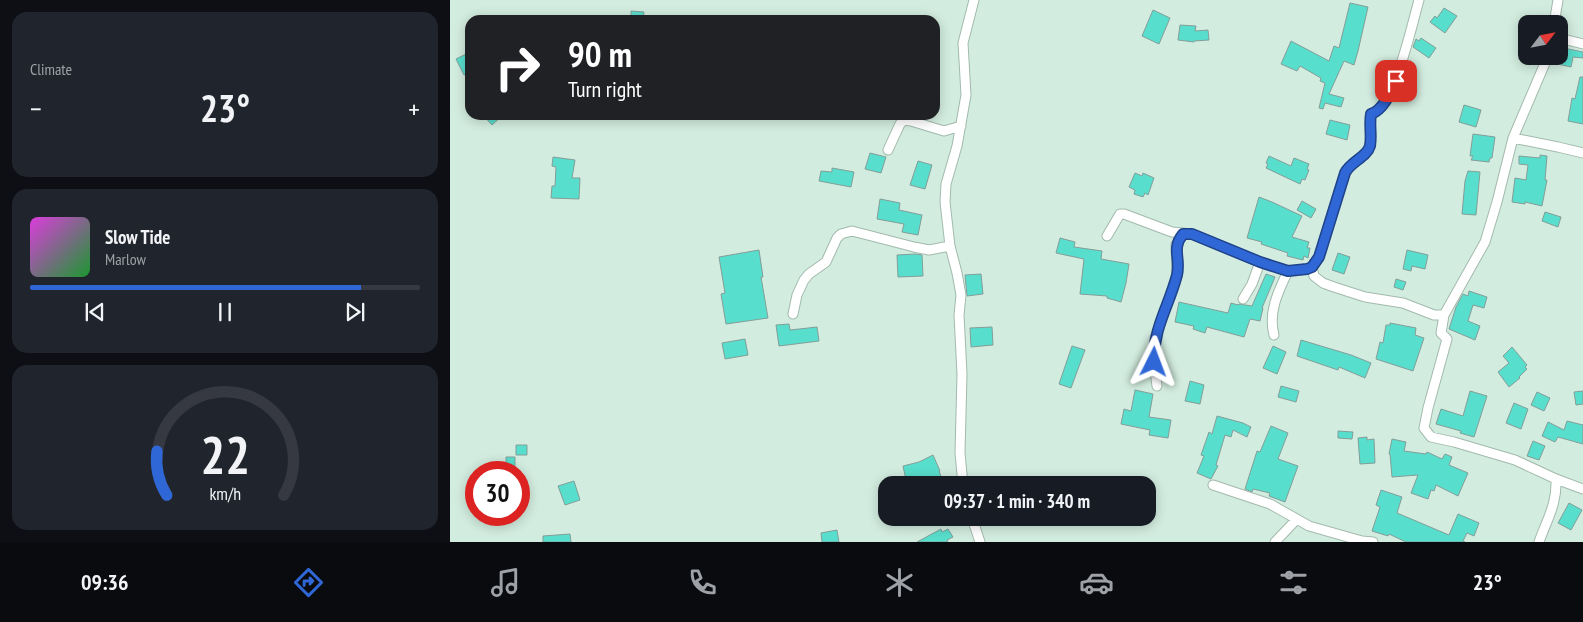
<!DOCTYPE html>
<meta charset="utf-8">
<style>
:root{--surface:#171b24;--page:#20242c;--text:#f1f3f6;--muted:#9ea1a6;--line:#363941;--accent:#3067d6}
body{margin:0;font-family:"PT Sans Narrow",sans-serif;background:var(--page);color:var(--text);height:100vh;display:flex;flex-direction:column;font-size:19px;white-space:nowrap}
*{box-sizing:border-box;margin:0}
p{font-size:16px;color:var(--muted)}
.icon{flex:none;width:28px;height:28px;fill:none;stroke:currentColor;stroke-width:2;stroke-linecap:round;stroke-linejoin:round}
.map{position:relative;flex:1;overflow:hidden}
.panel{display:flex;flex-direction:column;gap:12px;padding:12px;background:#0d0f14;width:450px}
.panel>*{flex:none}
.guide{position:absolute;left:15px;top:15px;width:475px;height:105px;border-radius:15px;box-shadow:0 2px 12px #0003;background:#202124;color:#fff;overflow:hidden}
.needle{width:32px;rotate:58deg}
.fabs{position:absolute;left:1068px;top:15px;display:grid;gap:10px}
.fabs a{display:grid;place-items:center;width:50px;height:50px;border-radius:10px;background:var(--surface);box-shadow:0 2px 12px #0003;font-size:25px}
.speed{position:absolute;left:15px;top:461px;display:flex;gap:10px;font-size:25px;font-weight:700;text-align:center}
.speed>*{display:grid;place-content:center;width:65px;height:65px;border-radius:50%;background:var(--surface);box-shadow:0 2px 12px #0003;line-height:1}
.speed .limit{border:8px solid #d22;background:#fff;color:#111}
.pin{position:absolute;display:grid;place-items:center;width:42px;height:42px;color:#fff;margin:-21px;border-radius:10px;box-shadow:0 2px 8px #0006}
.me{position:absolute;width:55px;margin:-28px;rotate:3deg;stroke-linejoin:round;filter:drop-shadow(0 0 4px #0008)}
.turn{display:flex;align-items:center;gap:18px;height:105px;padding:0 20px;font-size:22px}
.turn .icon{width:65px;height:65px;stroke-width:2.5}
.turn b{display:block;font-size:35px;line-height:42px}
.big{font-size:38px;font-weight:800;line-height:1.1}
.panel .tile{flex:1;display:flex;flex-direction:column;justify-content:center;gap:8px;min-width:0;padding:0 18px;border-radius:15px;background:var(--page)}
.panel .dial{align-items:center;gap:0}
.dial svg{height:130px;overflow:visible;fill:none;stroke:var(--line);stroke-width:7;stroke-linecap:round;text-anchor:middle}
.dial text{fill:var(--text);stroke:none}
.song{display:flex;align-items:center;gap:15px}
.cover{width:60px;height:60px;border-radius:8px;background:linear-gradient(135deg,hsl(300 70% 55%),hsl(130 70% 35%))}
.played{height:5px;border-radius:2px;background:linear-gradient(90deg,var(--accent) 85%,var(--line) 85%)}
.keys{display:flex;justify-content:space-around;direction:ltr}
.heat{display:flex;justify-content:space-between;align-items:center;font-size:28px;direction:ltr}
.trip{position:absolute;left:428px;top:476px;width:278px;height:50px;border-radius:15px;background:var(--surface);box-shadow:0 2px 12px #0003;font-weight:800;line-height:50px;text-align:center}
.dock{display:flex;height:80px;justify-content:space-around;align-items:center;background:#090b0e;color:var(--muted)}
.dock .icon{width:35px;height:35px}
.dock .on{color:var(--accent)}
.dock b{font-size:22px;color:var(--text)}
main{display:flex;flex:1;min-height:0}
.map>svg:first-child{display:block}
.building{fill:#58decc;stroke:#839e99}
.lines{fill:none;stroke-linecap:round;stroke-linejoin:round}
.minor-casing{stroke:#a2baad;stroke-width:11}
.minor{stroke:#fff;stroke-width:9}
.route-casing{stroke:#1f438b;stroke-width:12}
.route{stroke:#3067d6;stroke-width:9}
</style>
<main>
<section class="panel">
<div class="tile"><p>Climate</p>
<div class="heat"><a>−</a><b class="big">23°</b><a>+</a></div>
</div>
<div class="tile">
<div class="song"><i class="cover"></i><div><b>Slow Tide</b><p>Marlow</p></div></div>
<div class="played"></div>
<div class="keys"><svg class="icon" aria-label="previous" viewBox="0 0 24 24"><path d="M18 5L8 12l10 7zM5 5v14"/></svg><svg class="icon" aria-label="pause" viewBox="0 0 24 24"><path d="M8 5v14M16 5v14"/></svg><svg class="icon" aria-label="next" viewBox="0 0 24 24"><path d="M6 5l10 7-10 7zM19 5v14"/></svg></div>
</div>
<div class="tile dial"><svg viewBox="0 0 100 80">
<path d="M14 69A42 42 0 1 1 86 69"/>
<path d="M14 69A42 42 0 0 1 8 42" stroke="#3067d6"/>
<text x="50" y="56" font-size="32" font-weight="700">22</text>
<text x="50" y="72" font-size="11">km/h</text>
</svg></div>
</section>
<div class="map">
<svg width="1133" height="542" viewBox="0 0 1133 542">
<rect width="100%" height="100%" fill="#d2ecdf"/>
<!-- building -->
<path class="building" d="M900,3l18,4 -10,44 -4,14 -10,-4 -15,33 15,4 -3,9 -16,-4 -2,6 -4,-1 6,-25 -5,-2 1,-3 -21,-12 -3,5 -16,-7 10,-23 38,20 5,-15 5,2z
M994,8l13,8 -12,17 -15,-11 5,-6 2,2z
M703,10l17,8 -11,26 -17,-8z
M181,11l13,1 -1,8h-12z
M730,25l16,1 -1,5 13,-1 1,10 -15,1v1l-16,-2z
M971,38l15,10 -7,10 -16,-11 3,-8 3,2z
M1109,47l24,5v6l-10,-1 -2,10 -18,-4 1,-7h5z
M20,52v20l-6,3 -8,-16z
M1130,77h3v47l-15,-3 4,-23 3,1z
M1014,105l17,5 -5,17 -17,-5z
M33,115h20l-11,10z
M880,120l20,5 -3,15 -21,-6z
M1023,134l22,3 -3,21h-2l-1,4 -18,-2 2,-4h-3z
M420,153l16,4 -5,16 -16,-4z
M1090,155l7,1 -2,24h2l-5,26 -17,-4v2l-13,-2 3,-24 11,2 2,-15 -9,-1v-8l21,2z
M819,156l22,10 3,-8 15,6 -2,5 2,1 -4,10 -3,-1 -2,5 -34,-16 2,-4 -2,-1z
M103,157l22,3 -3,18h8l-1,21 -28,-1 1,-12h3l1,-19 -4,-1z
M468,161l14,4 -7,24 -15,-4z
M382,168l22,4 -3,15 -32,-6 2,-10 11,1z
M1018,171l12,1 -4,43 -14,-1 3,-33z
M685,173l7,3 1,-3 11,5 -6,17 -3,-2 -2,4 -9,-3 1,-4 -6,-3z
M809,197l13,5 30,14 -10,21 17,5 -2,6h3l-2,10 -4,-2 -1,4 -16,-4 1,-3 -27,-9 1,-2 -15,-4z
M430,199l20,4 -1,7 23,5 -4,20 -16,-3 2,-8 -27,-5z
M852,201l14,8 -5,9 -14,-8z
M1095,212l16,5 -3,10 -16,-6z
M610,238l15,4 -1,5 28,4 -1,8 28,5 -3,19 -5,19 -14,-4v-2l-27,-2 4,-35 -28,-6z
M309,250l4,27h-2l7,41 -42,6 -5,-30 4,-1 -6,-36z
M957,250l21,5 -3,14 -13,-3 -1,5 -8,-2z
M888,253l12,4 -6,17 -12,-4z
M465,254l7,1 1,21 -25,1 -1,-22z
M531,274l2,20 -16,2 -2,-21z
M816,274l9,3 -13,31h1l-3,13 -10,-2 -6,18 -37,-10 -2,6 -12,-4 1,-3 -19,-4 4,-20 49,11 3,-10 7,2 1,-1 13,2z
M946,279l10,3 -3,8 -9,-3z
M1019,291l18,6 -3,11 -11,-3 -5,16 12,5 -5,14 -26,-11 7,-22 7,-13 5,2z
M940,323l26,5 -1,7 9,3 -11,33 -37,-12 4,-17 3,1 3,-18h4z
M339,324l1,6 27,-3 2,14 -40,5 -3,-21z
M542,327l1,18 -22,2 -1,-19z
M295,339l3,16 -23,4 -3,-16z
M851,340l50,15 20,8 -6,15 -26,-11 -1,3 -41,-14z
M622,346l13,4 -14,38 -12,-4z
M823,346l13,6 -9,22 -14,-6z
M1062,347l15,18 -2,2 2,2 -8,8 1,1 -11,9 -11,-15 11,-9 -6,-7z
M740,381l14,4 -4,19 -15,-3z
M831,386l18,5 -3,11 -18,-5z
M685,390l18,4 -4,23 22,3 -3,18 -19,-3 1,-5 -29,-6 3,-15 7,2z
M1020,391l17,5 -13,41 -14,-4 1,-2 -25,-7 5,-15 22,7z
M1133,391v13l-7,1 -2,-13z
M1087,392l13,6 -6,13 -13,-6z
M1064,403l14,6 -7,20 -15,-6z
M767,416l26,7 8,4 -4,10 -14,-7 -2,7 -6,-2 -9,30 2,1 -7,13 -14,-6 7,-17 -3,-1 8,-23 3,2z
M1117,421l16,4v19l-25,-7 -3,5 -13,-6 6,-14 16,8z
M821,426l17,7 -10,26 20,7 -13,36 -16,-6 1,-3 -17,-4 -1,3 -7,-3 12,-38 3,1z
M888,431l15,1 -1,7 -14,-1z
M917,437v3l7,-1 1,24 -15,1 -2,-26z
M942,439l14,3 -2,9 22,3 1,-2 15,7 3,-5 7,3 -3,8 19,8 -10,23 -22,-11 -2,6 -3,-1 -3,9 -17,-6 7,-18 -26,2 -2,-23h-1z
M1083,441l12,5 -6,14 -12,-4z
M66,445h11v10h-11z
M483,455l7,16h-1l5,14h-20l-1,-2 -16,2 -4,-19 16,-4z
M56,457h9v15h-9z
M124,481l6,19 -15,5 -7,-19z
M931,490l21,7 -5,16 52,22 9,-21 21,9 -5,13 -7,-3 -4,8 2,1h-59l-17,-8 -1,2 -16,-5 8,-24 -4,-2z
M1119,503l13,7 -11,20 -13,-7z
M491,529l1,3 6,-3 5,8 -6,3 1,2h-31z
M387,530l2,12h-17l-1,-9z
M120,534l1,8h-28v-6z"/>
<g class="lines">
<!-- minor casing -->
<g class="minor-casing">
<path id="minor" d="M1104,24l4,-24
M1109,38l24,6
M1098,56l-35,82 -16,64 -12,40 -41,73 -3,18 6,6 -19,69 -4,20 7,9 23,5 61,18 41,19 27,10
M1063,138l45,9 25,6
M438,150l12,-26 4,-4 7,1 33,10 17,-5
M657,236l13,-22h4l48,18 20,2 68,28 28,9 19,-2 5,-2 7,-10 26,-84c5,-11 21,-15 25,-27 2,-10 -1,-22 1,-32 24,-8 41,-90 48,-114
M862,267l2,9 9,7 11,4 31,10 38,6 31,12h10
M793,299l9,-15 8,-22
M343,314l4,-19 7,-15 5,-6 17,-12 11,-24 4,-4 11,-3 62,16 15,3 21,-4
M824,335c-6,-23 4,-43 14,-64
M707,386l-3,-24 1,-24 22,-62 -1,-31 7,-12
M513,485l-3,-32 2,-79 -3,-59 2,-20 -4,-22 -7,-27 -5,-44 1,-18 11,-38 9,-51 -3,-52 11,-43
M763,485l57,19 39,22 53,15 11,1
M522,518l8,24
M825,542l21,-22
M1089,542c8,-23 18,-37 17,-63"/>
</g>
<!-- minor -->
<use href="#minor" class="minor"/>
</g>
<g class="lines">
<!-- route casing -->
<g class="route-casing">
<path id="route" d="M704,362c-1,-34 15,-56 23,-87 4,-17 -6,-26 6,-41h9l68,28 28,9 19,-2 5,-2 7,-10 26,-84c5,-11 22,-16 25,-27 2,-10 -1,-22 1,-32 12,-4 20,-22 25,-33"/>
</g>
<!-- route -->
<use href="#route" class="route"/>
</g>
</svg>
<div class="fabs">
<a><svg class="needle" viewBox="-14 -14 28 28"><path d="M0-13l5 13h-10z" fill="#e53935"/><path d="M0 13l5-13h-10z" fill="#9ea1a6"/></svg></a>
</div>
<div class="speed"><div class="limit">30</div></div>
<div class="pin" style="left:946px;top:81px;background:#d93025"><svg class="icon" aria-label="arrive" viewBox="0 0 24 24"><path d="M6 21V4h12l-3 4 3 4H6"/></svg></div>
<svg class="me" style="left:704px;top:362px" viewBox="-20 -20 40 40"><path d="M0-17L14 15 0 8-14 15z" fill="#3067d6" stroke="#fff" stroke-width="4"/></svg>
<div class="trip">09:37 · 1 min · 340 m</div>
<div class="guide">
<div class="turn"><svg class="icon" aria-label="right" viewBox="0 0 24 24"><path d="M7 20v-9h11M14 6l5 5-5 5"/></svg><div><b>90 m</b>Turn right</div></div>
</div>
</div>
</main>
<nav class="dock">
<b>09:36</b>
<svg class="icon on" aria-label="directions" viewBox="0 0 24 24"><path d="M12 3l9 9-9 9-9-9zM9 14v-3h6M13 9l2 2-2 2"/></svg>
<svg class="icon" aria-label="music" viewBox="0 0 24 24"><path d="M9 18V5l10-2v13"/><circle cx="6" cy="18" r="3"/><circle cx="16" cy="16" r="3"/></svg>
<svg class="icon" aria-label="phone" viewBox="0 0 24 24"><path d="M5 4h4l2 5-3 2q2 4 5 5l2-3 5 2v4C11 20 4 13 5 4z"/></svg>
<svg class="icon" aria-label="climate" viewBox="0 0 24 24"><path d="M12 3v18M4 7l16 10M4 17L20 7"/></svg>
<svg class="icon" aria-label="car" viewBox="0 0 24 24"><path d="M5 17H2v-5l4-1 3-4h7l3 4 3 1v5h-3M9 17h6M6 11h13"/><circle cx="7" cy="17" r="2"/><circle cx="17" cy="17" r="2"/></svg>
<svg class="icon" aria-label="filters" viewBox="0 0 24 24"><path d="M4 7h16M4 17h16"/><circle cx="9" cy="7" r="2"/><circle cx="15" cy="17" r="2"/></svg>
<b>23°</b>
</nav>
